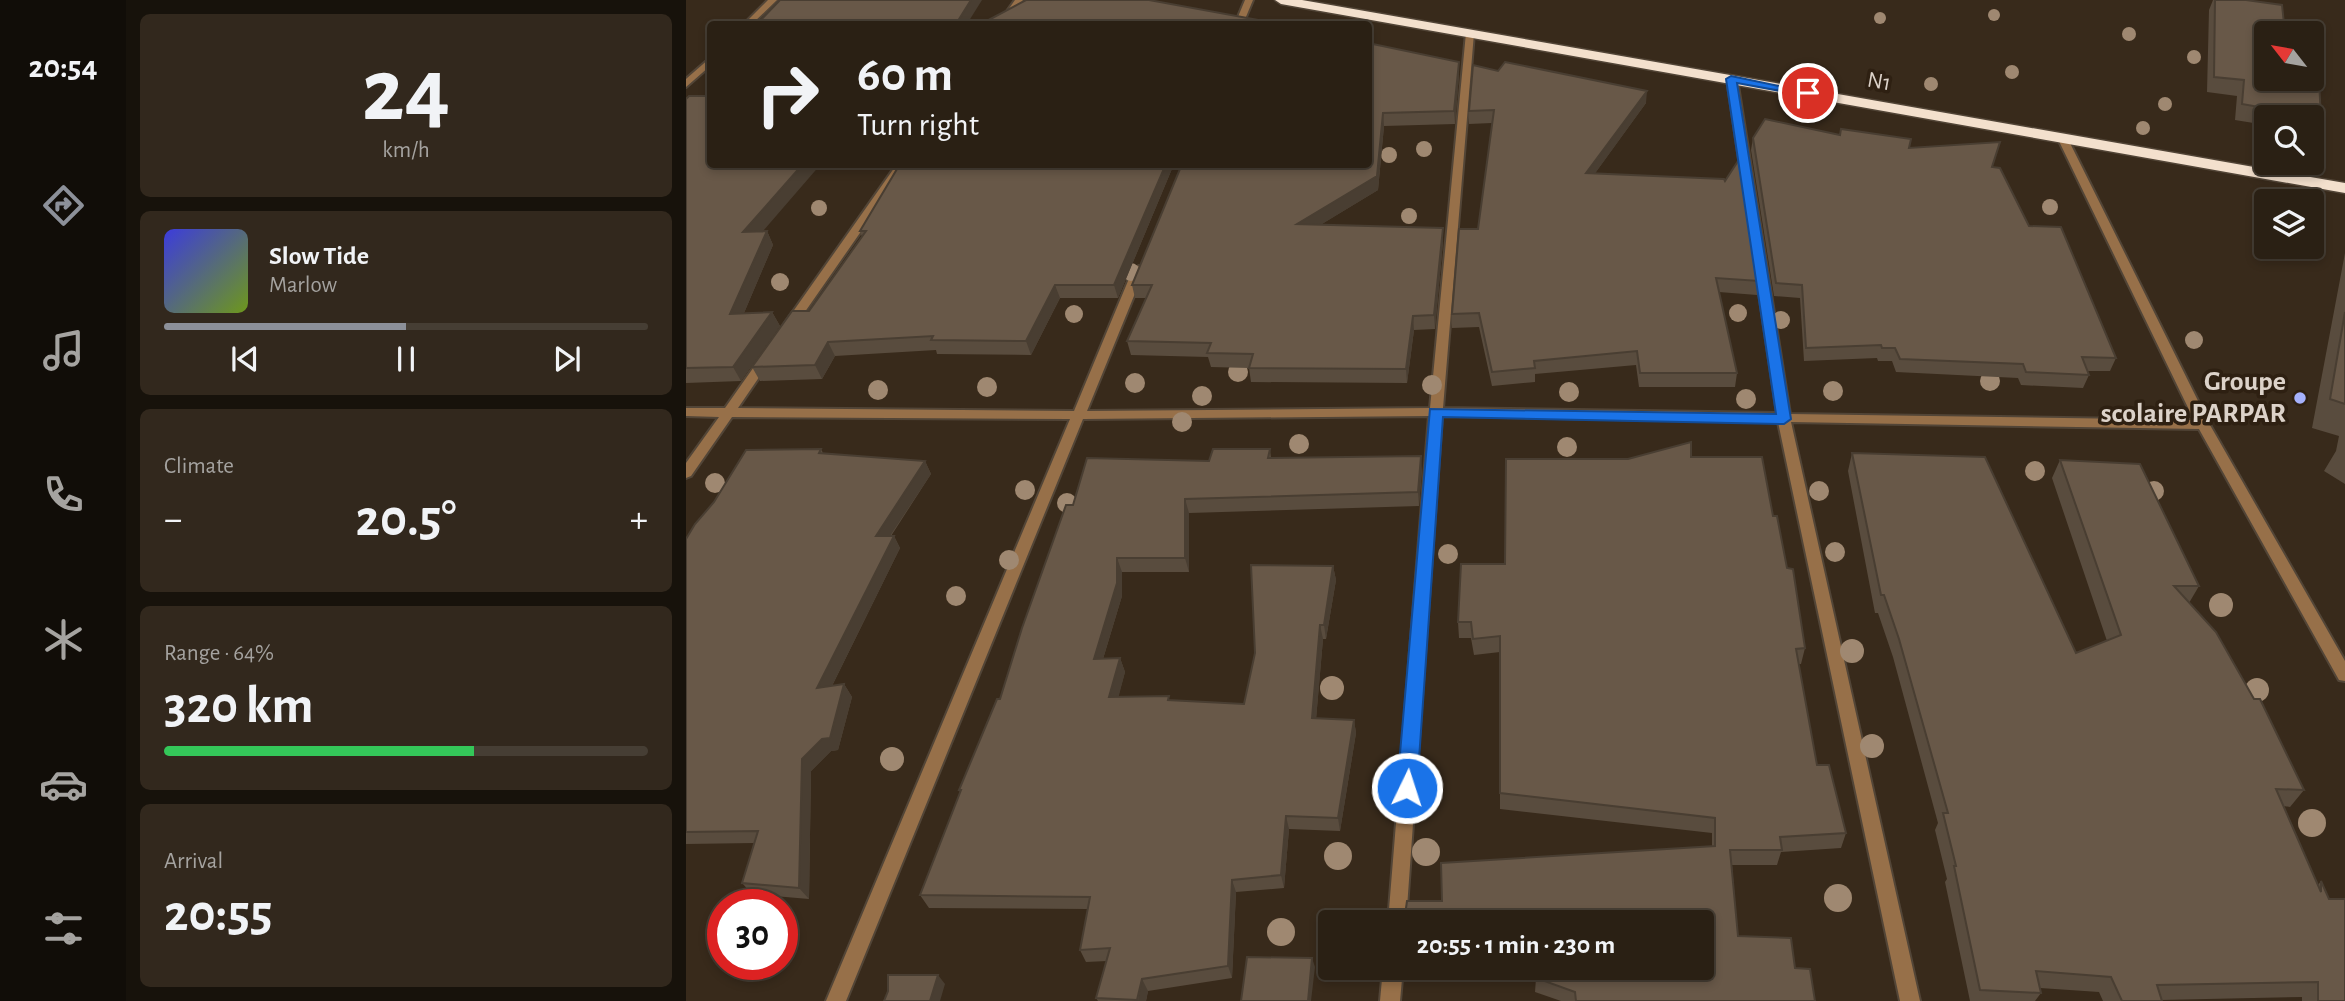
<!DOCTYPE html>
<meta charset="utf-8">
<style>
:root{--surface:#2a2014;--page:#32281d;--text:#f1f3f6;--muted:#a5a3a0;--line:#463e34;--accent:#8c9099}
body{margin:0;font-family:"Alegreya Sans",sans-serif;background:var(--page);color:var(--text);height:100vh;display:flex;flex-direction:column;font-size:26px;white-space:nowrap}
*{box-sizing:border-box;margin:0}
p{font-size:23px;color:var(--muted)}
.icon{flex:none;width:38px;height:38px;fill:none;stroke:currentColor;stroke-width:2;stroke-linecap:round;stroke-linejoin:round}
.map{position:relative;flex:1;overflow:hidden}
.sheet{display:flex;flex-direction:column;gap:14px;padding:14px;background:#17120b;width:560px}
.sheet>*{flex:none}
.guide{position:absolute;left:21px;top:21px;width:665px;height:147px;border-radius:7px;box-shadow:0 4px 10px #0003,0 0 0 2px var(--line);background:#2a2014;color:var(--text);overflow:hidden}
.needle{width:46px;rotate:301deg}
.controls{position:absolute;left:1568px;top:21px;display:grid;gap:14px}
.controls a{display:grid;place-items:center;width:70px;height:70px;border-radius:7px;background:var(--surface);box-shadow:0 4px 10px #0003,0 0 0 2px var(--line);font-size:35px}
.speed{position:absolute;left:21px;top:889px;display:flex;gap:14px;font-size:35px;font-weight:700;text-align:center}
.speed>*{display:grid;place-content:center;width:91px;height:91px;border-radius:50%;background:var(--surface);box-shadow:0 4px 10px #0003,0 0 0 2px var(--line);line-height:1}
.speed .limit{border:10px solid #d22;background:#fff;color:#111}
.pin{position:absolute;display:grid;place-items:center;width:60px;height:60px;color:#fff;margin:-30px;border:4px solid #fff;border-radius:50%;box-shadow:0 2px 7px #0007}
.me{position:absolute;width:77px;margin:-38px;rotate:4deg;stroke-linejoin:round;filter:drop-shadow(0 0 5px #0008)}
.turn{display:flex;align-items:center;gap:24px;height:147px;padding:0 35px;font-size:32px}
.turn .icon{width:91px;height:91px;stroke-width:2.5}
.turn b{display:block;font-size:49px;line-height:60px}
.big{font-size:52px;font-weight:700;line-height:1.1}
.sheet .card{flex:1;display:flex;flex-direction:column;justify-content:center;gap:10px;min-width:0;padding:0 24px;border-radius:10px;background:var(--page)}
.sheet .dial{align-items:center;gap:0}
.dial b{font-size:91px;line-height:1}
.song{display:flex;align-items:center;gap:21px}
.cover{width:84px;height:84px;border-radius:10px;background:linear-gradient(135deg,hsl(240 70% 55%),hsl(80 70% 35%))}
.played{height:7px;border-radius:4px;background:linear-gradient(90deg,var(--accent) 50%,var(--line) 50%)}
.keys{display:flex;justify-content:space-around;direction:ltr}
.heat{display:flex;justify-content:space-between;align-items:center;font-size:38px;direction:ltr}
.charge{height:10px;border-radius:5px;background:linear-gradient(90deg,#34c759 64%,var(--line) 0)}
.trip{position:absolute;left:632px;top:910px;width:396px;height:70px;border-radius:7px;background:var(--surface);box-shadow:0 4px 10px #0003,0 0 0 2px var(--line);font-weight:700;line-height:70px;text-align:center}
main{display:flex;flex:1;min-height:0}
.tab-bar{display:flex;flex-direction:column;width:126px;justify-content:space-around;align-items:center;background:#110d08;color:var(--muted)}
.tab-bar .icon{width:49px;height:49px}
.tab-bar .current{color:var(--accent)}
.tab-bar b{font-size:32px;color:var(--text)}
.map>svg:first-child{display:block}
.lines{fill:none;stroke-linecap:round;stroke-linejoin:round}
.street-casing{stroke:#524537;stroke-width:4}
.highway-casing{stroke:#524537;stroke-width:3}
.street{fill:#977049;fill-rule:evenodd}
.highway{fill:#f3e0cd;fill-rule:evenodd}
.tree{fill:#9f8871}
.wall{fill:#594c3e}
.shaded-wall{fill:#493e32}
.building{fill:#685848;stroke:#493e32;stroke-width:2}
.route{fill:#1a73e8;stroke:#114b97;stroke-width:2}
.poi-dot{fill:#a5b1fc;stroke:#2e2012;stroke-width:2.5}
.labels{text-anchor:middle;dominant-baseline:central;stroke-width:7;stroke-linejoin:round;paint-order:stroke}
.far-street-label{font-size:23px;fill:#dcd2c9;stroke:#2e2012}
.poi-label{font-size:28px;font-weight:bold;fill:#dcd2c9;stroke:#2e2012;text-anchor:end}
</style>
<main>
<nav class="tab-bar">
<b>20:54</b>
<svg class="icon current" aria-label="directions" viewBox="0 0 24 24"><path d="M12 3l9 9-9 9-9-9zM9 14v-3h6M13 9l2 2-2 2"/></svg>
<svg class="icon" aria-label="music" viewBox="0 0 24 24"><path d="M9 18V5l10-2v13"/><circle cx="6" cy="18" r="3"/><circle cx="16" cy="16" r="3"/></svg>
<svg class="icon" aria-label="phone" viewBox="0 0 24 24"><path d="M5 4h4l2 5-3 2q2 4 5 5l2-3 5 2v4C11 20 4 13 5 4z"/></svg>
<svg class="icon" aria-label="climate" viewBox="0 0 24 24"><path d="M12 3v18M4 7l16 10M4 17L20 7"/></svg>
<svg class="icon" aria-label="car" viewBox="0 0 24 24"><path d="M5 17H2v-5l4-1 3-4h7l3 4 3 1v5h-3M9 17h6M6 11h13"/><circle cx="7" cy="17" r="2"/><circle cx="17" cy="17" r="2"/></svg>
<svg class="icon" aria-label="filters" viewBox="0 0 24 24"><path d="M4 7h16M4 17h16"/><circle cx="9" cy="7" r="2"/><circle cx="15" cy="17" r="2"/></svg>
</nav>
<section class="sheet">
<div class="card dial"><b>24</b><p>km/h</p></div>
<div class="card">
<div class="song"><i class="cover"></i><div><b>Slow Tide</b><p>Marlow</p></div></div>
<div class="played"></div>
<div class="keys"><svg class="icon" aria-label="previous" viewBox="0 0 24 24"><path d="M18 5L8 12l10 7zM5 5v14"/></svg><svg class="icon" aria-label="pause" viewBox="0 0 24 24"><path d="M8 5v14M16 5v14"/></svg><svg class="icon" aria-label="next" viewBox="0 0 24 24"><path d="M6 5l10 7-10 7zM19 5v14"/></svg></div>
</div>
<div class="card"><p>Climate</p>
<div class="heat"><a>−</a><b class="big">20.5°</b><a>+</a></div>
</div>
<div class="card"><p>Range · 64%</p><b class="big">320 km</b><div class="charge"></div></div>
<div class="card"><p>Arrival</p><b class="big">20:55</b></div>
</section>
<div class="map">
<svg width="1659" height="1001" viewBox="0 0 1659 1001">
<rect width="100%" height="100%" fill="#382a1b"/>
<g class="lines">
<!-- street casing -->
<g class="street-casing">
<path id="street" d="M82,0h9l-25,24h-8z
M329,0h8l-17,24h-8z
M559,0h8l-10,24h-8z
M784,30l4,3 -31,375 334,5 -50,-334 5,-3 5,3 53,335 404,6 -137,-283 9,-2 144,290 135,236v20l-6,-1 -140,-251 -408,-7 129,579h-20l-122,-579 -336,-6 -36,506h-18l41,-506 -346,3 -237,582h-20l244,-582 -338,-2 -41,59 -5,2v-15l33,-46 -33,-1v-8h39l38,-54 4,-1 6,4 -35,51 336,3 59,-142 6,-3 6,3 -58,142 343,-3 36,-375z
M24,58v8l-24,21v-8z
M211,164h11l-115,165h-8l-2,-3 2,-3z
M697,968h20l-3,33h-20z"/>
</g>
<!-- highway casing -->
<g class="highway-casing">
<path id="highway" d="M589,0h27l1043,183v10l-1064,-189z"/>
</g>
<!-- street -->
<use href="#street" class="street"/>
<!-- highway -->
<use href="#highway" class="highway"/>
</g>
<!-- trees -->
<g class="tree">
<circle cx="1308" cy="15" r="6"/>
<circle cx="1194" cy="18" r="6"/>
<circle cx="1443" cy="34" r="7"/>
<circle cx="1508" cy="57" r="7"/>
<circle cx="1326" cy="72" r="7"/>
<circle cx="1245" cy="84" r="7"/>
<circle cx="1479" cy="104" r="7"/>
<circle cx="1457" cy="128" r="7"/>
<circle cx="738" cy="149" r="8"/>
<circle cx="703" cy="155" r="8"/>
<circle cx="1364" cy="207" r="8"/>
<circle cx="133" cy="208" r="8"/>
<circle cx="723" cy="216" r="8"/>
<circle cx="445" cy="272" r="9"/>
<circle cx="94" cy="282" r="9"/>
<circle cx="1052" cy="313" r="9"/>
<circle cx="388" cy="314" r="9"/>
<circle cx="1095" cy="320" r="9"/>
<circle cx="1508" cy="340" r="9"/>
<circle cx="552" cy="372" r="10"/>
<circle cx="1304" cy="381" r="10"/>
<circle cx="449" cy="383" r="10"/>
<circle cx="746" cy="385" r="10"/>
<circle cx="301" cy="387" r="10"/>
<circle cx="192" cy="390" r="10"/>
<circle cx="1147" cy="391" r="10"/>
<circle cx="883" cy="392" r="10"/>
<circle cx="516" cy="396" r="10"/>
<circle cx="1060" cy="399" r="10"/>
<circle cx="496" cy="422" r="10"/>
<circle cx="613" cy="444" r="10"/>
<circle cx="881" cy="447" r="10"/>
<circle cx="1349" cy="471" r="10"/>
<circle cx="29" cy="483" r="10"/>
<circle cx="339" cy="490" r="10"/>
<circle cx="1133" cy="491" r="10"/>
<circle cx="1468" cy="491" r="10"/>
<circle cx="381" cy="503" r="10"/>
<circle cx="1149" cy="552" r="10"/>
<circle cx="762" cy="554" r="10"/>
<circle cx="323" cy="560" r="10"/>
<circle cx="270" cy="596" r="10"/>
<circle cx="1535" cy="605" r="12"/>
<circle cx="1166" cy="651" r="12"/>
<circle cx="646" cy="688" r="12"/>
<circle cx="1571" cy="690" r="12"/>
<circle cx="1186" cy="746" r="12"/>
<circle cx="206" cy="759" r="12"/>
<circle cx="1626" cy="823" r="14"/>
<circle cx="740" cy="852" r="14"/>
<circle cx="652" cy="856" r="14"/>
<circle cx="1152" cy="898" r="14"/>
<circle cx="595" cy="932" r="14"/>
</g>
<!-- wall -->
<path class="wall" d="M1527,0h33l20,33 55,85 -8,16 -1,-17h-46v8l-31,-5 2,-24 -30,-4 2,-82z
M682,43l91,32 -4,49 -71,2 -6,64 -58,35 123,3v14l-8,87 -21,1 -7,53 -156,-1 -2,-14 -38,-1 -3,-10 -77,-2 -4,-14 19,-43h-11l-3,-13z
M0,99l76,132h5l6,14 -29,68 28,-1 8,14 -39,55 -55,2z
M960,103l-51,70 164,108 -2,14 -38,-3 18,81 -2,14h-96l-3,-22 -101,9v8l-43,4 -13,-59 -27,1v-14l26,-85 14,-106 -23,1v-13z
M1154,135l152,32 37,59 87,132 -6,13h-23l2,4 -6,13 -62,-3 -3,-7 -122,-6 -4,-11h-14l-1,-3 -73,3 -4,-63 -26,-2 -23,-146 2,-12z
M488,164l-56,134h-58l-29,57 -94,-1 -1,-4 -101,6 -13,23 -62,2 -8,-14 57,-56 53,-74 -2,-6z
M1659,253v231l-21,-13 12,-20 3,-15 -27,-8z
M135,449l2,4 102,8 6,13 -40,62h3l6,12 -68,138 12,-2 8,13 -14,53 -7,1 -20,20 -2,128 -57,-5 -10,-11 12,-40 -68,1v-305z
M584,449l1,9 151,12 -3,36 -230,7v59h-67v24l-19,63 17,-1 5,14 -7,25 126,7 89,-138 3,14 -10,59h-3l-7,80 38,1 2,13 -16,98 -51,-2 -5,59 -48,4 -4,86 -84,13 -2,10h-48l-2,-3 11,-37 -21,1 -6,-12 8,-41 -159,-1 -9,-13 40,-103 -1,-2 41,-91 73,-194 136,-44z
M1166,453l224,200 31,-12 -55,-163 8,-18 139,126 -10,17 115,187 -14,17 -6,-1 34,79 3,-4 24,120h-43v-4l-141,3 1,1h-59l-4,-9 -59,-4 1,5 -6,8h-65l-25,-119 2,-3 -12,-49 3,-7 -45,-166 -15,-44h-3l-27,-142z
M1005,457l82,59 14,52 18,80 -4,16h-2l18,101 29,68 -5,15 -60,4 -4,13h-45l6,71 57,32 20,33h-254l-26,-9 1,-14 165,-56h-297l38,-21 270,-55v-13l-212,-24v-157l-26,3 -3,-17h-12l-1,-16 47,-58 123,-105z"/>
<!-- shaded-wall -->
<path class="shaded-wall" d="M285,0h11l-15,24h-11z
M773,62v13l-4,49 -1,-13z
M961,91l-1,12 -60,83v-13z
M697,113l1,13 -6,64 -79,48 -2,-14z
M117,164h18l-71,82 -7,-14z
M480,164h8l-56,134 -4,-13z
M757,228v14l-8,87 -1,-14z
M81,231l6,14 -35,82 -8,-13z
M369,285l5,13 -29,57 -5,-14z
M86,312l8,14 -39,55 -8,-14z
M727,316l1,14 -7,53 -1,-14z
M142,342l7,14 -13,23 -7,-14z
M735,456l1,14 -3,36 -1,-14z
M239,461l6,13 -49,74 -6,-12z
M499,499l4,14v59l-4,-14z
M208,536l6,12 -75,152 -8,-12z
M431,558l5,14v24l-23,76 -5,-13z
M647,566l3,14 -10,59 -2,-14z
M634,625l3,14 -8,93 -3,-14z
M434,658l5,14 -10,39 -6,-14z
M158,684l8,13 -14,53 -7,1 -20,20 -2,128 -10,-11 3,-129z
M668,720l2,13 -16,98 -2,-13z
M600,816l3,13 -5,59 -3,-13z
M546,880l4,12 -4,86 -4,-12z
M626,958l3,9 -4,34h-3z
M252,975l7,9 -5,17h-10z
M456,979l6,12 -2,10h-8z"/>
<!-- building -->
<path class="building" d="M94,0h191l-15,24h-199z
M340,0h123l131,24h-299z
M1529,0h31l36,5 3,28h-19v46h46v-38l5,1 4,76 -79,-14 2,-24 -30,-3z
M682,43l91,19 -5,49 -71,2 -6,63 -80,48 146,4 -9,87 -21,1 -7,53 -157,-1 4,-14 -46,-1 4,-10 -84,-2 25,-56h-20l50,-121h186z
M819,62l142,29 -61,82 138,6 1,2 15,-23 19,123 -43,-3 21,95h-97l-3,-22 -103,10 1,7 -43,4 -13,-59 -27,1 7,-85h19l16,-119 -25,1 4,-46 25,6z
M3,96h21v68h93l-60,68 24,-1 -37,83 42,-2 -39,55 -47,1v-269z
M1079,119l75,16 1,-6 70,10 -2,9 91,-6 -8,25 8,1 29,58 32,1 55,131 -34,-1 7,18 -63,-3 -3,-8 -123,-5 -5,-11h-13l-1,-3 -75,3 -4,-63 -26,-2 -23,-145z
M214,164h266l-52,121h-59l-29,56 -95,-1 2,-4 -105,6 -13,23 -63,2 40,-56h17l57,-80h-6z
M1659,312v92l-15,-5z
M1005,442v15h71l11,59h4l10,52 6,1 12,79 -9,1 21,116h12l17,68 -66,4 2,13h-52l8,86 53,2 4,30 15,1 5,32h-239l-1,-9 -39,-14 3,-10h162v-46h-150l3,-9 -94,7v2h-56l3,-21h35l-1,-38 274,-17v-28l-215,-25v-157l-27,3 -2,-17h-13l3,-58h44l1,-105h122z
M135,449l-2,4 106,8 -49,75h18l-77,152 27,-4 -14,54 -8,1 -20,20 -3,129 -57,-5 16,-52 -72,1v-293l9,-15 19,-22 32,-52z
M527,449h57l-2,9 153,-2 -3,36 -233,7v59h-68v25l-23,76 26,-1 -11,39 60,-1 -1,4 76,4 11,-51 -4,-88 82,1 -9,59h-4l-8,93 42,2 -16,98 -52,-2 -5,59 -49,5 -4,86 -86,13 -5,21 -41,-2 14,-50 -30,2 10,-53 -170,-2 41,-105h-2l38,-91h3l22,-71 44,-123h7l14,-47 122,3z
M1166,453l133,4 91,196 45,-18 -61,-175 80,4 59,122h-25l42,46 38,67h6l44,91 -28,-1 45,103v-11l8,18h16v102h-27v-19l-161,3 5,16h-40l-11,-24 -75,-6 5,22 -61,-3 -26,-124h2l-13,-53h5l-49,-174 -15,-44h-3z
M561,957l65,1 -4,43h-67z
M202,975h50l-8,26h-46l4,-10z"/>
<!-- route -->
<path class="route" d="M1045,76l82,17 -5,3 -71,-13 54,336 -7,5 -341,-7 -26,371 -3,6 -7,3 -7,-3 -3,-6 33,-379 346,5 -50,-335z"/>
<!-- markers -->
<circle class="poi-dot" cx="1614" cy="398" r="7"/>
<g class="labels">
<!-- far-street labels -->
<g class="far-street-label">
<text transform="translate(1193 82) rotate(10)">N1</text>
</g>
<!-- poi labels -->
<g class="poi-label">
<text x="1600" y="382">Groupe<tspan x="1600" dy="32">scolaire PARPAR</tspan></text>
</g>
</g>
</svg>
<div class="controls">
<a><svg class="needle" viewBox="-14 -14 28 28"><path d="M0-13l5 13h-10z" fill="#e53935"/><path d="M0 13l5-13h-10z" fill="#a5a3a0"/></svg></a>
<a><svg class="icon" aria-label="search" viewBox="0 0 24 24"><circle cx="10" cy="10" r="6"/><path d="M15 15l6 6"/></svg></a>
<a><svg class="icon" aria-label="layers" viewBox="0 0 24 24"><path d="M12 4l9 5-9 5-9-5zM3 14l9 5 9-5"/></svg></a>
</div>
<div class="speed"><div class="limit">30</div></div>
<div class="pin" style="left:1122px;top:93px;background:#d93025"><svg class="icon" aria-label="arrive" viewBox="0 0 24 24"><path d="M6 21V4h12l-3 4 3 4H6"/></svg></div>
<svg class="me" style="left:721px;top:788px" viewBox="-20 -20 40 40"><circle r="17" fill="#1a73e8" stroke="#fff" stroke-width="3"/><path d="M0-11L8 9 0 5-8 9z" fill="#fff"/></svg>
<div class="trip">20:55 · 1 min · 230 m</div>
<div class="guide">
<div class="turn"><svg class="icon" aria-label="right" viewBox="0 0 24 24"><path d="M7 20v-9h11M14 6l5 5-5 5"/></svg><div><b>60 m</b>Turn right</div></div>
</div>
</div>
</main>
